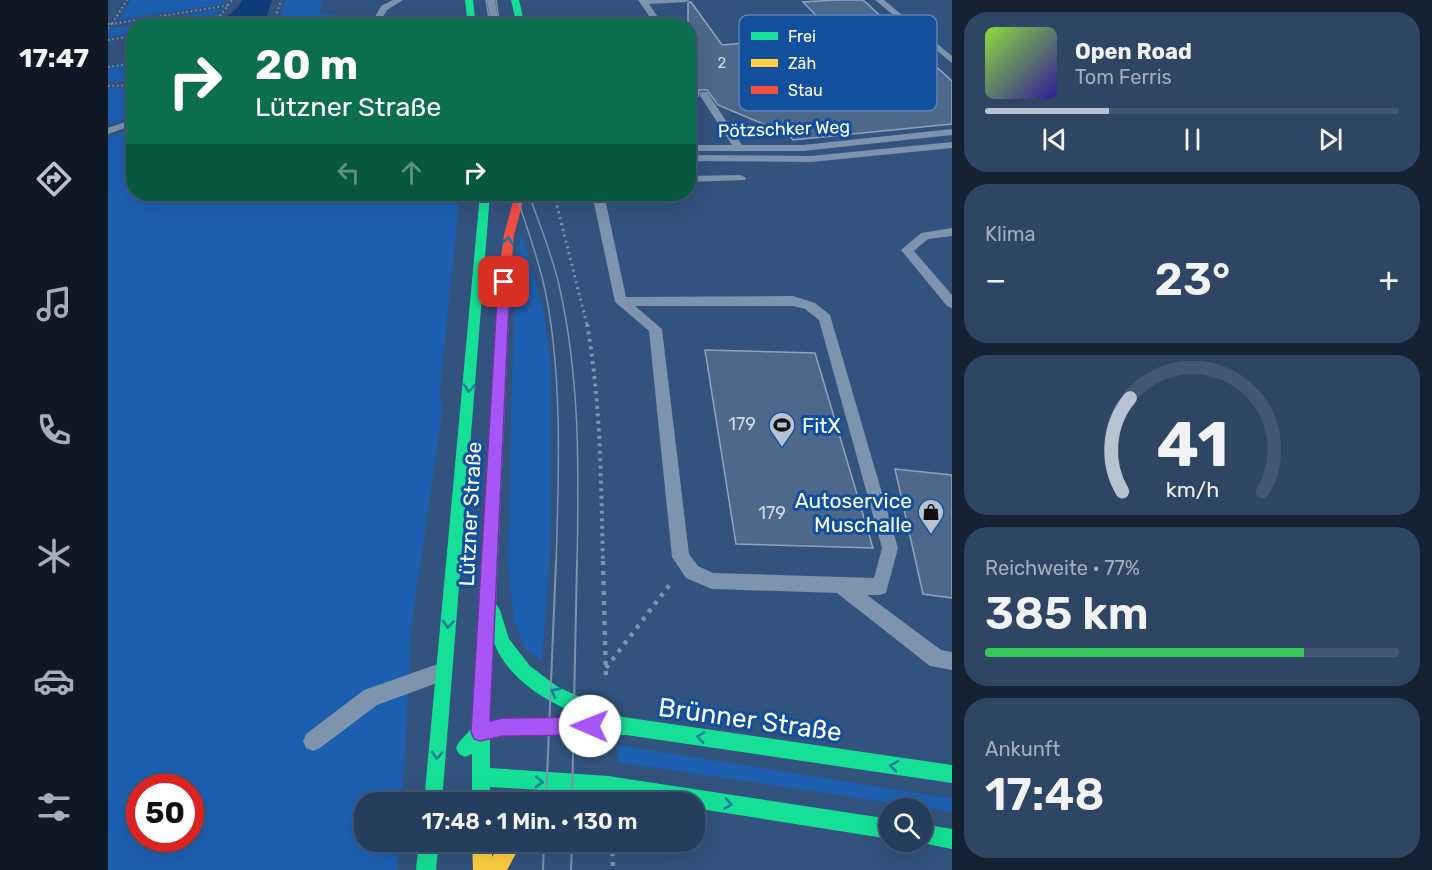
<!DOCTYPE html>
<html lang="de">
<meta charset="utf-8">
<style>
:root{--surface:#263e5e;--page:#2e4564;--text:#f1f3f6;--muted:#a4aebc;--line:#425773;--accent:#b7c3d2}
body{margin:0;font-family:Rubik,sans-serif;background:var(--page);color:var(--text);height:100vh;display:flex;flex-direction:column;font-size:22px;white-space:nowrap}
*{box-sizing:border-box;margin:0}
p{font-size:20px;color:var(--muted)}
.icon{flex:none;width:33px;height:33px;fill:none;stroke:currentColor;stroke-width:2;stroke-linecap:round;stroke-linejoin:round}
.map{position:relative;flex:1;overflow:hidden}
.side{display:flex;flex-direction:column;gap:12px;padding:12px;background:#152234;width:480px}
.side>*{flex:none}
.guide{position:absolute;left:18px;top:18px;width:570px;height:183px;border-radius:24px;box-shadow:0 6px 24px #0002,0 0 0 2px var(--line);background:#0b6e4f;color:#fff;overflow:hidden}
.tools{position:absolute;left:771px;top:798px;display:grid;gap:12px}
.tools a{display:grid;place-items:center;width:54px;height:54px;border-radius:50%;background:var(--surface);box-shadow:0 6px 24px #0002,0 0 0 2px var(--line);font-size:30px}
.speed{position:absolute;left:18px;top:774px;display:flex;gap:12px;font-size:30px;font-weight:700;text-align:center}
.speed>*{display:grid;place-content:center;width:78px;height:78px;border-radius:50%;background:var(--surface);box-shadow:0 6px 24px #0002,0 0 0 2px var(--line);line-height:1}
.speed .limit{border:9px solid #d22;background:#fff;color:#111}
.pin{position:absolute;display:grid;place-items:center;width:51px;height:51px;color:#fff;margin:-26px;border-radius:12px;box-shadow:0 3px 9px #0006}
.me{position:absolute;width:66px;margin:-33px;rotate:271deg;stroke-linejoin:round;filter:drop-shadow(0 0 4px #0008)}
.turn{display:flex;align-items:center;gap:21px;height:126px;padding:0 30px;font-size:27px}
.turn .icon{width:78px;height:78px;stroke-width:2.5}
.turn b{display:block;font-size:42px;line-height:51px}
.lanes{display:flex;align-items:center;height:57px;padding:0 30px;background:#0003;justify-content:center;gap:30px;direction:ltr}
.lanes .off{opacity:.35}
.big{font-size:45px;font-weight:600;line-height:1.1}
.side .card{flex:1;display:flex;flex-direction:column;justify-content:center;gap:9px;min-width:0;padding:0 21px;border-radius:24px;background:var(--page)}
.side .dial{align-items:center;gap:0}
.dial svg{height:156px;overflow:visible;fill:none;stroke:var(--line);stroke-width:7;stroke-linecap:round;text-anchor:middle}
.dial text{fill:var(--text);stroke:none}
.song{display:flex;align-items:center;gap:18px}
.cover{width:72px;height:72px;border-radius:9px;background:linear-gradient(135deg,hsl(90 70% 55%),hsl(250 70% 35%))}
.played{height:6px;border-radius:3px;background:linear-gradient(90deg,var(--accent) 30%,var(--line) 30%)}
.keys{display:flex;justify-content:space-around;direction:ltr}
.heat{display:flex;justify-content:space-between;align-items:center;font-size:33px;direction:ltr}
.charge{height:9px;border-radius:4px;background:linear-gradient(90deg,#34c759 77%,var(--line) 0)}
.trip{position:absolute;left:246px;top:792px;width:351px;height:60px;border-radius:24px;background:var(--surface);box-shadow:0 6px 24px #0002,0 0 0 2px var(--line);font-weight:600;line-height:60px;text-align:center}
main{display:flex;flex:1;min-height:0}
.tab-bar{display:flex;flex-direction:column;width:108px;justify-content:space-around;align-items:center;background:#0f1926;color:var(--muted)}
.tab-bar .icon{width:42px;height:42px}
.tab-bar .active{color:var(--accent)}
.tab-bar b{font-size:27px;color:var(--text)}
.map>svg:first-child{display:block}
.green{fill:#1c5fb0;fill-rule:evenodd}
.water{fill:#0f3c79}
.building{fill:#4d688a;stroke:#91a4bc;stroke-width:1.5}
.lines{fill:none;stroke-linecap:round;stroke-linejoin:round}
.path-far3{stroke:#7d93ae;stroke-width:2;stroke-dasharray:1.5 3;stroke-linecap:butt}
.path-far2{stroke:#7d93ae;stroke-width:3;stroke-dasharray:2 4;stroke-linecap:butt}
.path-far1{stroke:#7d93ae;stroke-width:4;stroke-dasharray:3 4.5;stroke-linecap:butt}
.path{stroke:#7d93ae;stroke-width:4.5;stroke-dasharray:4 6;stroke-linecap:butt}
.lane{fill:#7d93ae;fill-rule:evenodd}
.fast{fill:#16e098;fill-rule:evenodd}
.slow{fill:#ffcf43;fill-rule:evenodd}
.jam{fill:#f24e42;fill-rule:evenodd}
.tram-far1{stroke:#7d93ad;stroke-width:1.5}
.tram{stroke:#7d93ad;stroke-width:2}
.oneway{stroke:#137a9c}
.route{fill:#a855f7;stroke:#6d37a1;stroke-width:1.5}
.labels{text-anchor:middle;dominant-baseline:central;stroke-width:6;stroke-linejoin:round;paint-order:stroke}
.far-number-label{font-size:15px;fill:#d2d9e2}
.far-street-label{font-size:18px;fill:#fff;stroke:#124f9d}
.number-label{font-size:18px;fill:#d2d9e2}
.poi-label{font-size:21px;fill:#fff;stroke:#124f9d;text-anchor:start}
.street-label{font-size:21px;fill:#fff;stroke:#124f9d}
.near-street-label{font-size:26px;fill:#fff;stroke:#124f9d}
.key{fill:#124f9d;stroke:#5984ba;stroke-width:1.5}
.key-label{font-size:16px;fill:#fff}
</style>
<main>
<nav class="tab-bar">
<b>17:47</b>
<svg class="icon active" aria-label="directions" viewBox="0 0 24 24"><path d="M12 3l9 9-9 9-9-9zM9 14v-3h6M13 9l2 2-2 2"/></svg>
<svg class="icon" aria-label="music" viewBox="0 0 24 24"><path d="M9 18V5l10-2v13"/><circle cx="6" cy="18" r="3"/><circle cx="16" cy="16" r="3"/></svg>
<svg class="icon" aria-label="phone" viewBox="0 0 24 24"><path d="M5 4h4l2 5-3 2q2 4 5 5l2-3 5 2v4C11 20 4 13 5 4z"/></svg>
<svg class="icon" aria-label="climate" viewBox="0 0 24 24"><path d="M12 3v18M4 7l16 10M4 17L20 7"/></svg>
<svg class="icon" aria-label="car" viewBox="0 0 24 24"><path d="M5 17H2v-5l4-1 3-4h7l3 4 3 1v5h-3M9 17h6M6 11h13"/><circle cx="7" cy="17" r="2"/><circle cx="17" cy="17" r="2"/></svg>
<svg class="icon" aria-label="filters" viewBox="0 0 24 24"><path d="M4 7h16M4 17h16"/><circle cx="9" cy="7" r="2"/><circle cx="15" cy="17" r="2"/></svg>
</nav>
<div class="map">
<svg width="844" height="870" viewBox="0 0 844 870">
<rect width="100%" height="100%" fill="#32537e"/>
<!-- green -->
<path class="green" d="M23,0h95l-2,4 -105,16z
M177,0h37l-2,12 17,4 -9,4 11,5h-61z
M115,8c-21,23 -61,18 -89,18l-1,7 -25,4v-8z
M25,64v17l-25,1v-14z
M25,87v30l-25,8v-37z
M25,128l1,66h329l-4,8 -19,186 2,26 -30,206 -10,182h-38v40h35l-2,28h-289v-733zM32,788h50v50h-50z
M414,234l22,79 6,46 1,175 -9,127 -17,-13 -11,-27 -6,-56 6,-262 6,-63z
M510,745l334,54v13l-334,-50z"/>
<!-- water -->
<path class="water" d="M134,0h30l-8,25h-62c16,-4 33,-9 40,-25z"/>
<!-- building -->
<path class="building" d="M728,0h27l89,81v43l-159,16 -4,-5 -71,-30 -11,-15h-8l-1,6 -10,-4v-89l3,-1 31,43 113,-10 -32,-33z
M597,350l110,3 58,195 -137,-4z
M787,469l57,6v123l-29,-4z"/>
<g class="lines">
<!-- path-far3 -->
<path class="path-far3" d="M0,24h4l15,-24
M82,26l31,-11 11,-15
M165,26l8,-26
M0,28l4,-4 118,-19
M0,40l26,-4
M0,67l26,-4
M0,86l26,-1"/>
<!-- path-far2 -->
<path class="path-far2" d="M446,194l33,131"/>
<!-- path-far1 -->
<path class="path-far1" d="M479,324c14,79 14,159 16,239"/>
<!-- path -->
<path class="path" d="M495,561l3,118
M498,668l65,-85
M504,842l1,28"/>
<!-- lane -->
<path class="lane" d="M285,0h10l-16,10 -9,16h-8l11,-20z
M379,0h8l4,26h-8z
M530,0h52l-4,2 -37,2 15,22h-8z
M767,0h9l68,56v7z
M593,92h6l35,53h61l149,-16v6l-149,16h-115v-6h44l-33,-51z
M26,119v6l-26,9v-6z
M844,142v6l-141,14 -123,-1v-6h3l120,1z
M633,175l5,3 -1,2 -57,2v-6z
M484,194h12l22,103 167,-1 22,7 15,12 68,233 -12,45 -6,2h-13l74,55 11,2v18l-22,-4 -93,-73 -125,-4 -26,-11 -14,-21 -23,-226 -34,-29zM527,306h158l12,3 14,11 63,228 -8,30 -161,-5 -15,-7 -9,-12 -27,-225z
M844,228v8l-24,3 -14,12 38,44v13l-5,-2 -46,-56 20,-17z
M333,663l7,2 2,7 -2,7 -71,26 -57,43 -7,3 -7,-3 -3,-7 3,-7 58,-44z"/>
<!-- fast -->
<path class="fast" d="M357,0h8l3,26h-8z
M403,0h8l6,26h-8z
M372,194h10l-48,608h-18z
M397,267l6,4 -15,333 4,6 9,29 21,27 28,21 65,30 329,48v18l-326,-48 -123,1 -13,3v29l118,8 282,43v20l-196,-31v-6h-34l-52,-8 -118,-7v15h-18v-48l-7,3 -6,-3 -3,-6 3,-6 13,-14 27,-457zM386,643c16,39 54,59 90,74l-81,1 -13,3z
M814,824l30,5v20l-35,-7h5z
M311,842h20l-3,28h-20z"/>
<!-- slow -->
<path class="slow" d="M364,842h20v15l9,-15h21l-15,28h-34z"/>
<!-- jam -->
<path class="jam" d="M407,194h10l-11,41 -3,36 -6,4 -6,-4 5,-36z"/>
<!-- tram-far1 -->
<path class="tram-far1" d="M378,0l4,26
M388,0l4,26
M408,194c9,29 20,58 27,87 20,84 16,195 13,282
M421,194c10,30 23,60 30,91 21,91 20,185 18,278"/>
<!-- tram -->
<path class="tram" d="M438,802l10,-241
M464,802l5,-241
M435,870l1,-28
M463,870l1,-28"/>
</g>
<!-- one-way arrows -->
<defs><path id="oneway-chevron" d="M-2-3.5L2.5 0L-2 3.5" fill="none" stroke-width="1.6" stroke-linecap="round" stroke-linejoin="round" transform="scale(1.5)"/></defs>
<g class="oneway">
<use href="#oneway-chevron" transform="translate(400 241) rotate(-82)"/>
<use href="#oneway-chevron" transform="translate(361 388) rotate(95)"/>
<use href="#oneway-chevron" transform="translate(340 624) rotate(95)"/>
<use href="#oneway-chevron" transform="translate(447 692) rotate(-150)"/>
<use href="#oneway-chevron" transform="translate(593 737) rotate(-172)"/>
<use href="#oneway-chevron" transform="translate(329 755) rotate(95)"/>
<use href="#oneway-chevron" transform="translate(786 766) rotate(-172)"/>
<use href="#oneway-chevron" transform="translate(431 782) rotate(3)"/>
<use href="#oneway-chevron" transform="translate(620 804) rotate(9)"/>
</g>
<!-- route -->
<path class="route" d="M396,278l6,4 -20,439 13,-3 87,-1 7,3 2,6 -2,7 -7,2 -87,1 -23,5 -6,-2 -3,-7 27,-450z"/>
<!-- icons -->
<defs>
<g id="stadium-pin" transform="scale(1.35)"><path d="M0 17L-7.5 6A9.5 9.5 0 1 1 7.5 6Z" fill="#b7c3d2" stroke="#124f9d"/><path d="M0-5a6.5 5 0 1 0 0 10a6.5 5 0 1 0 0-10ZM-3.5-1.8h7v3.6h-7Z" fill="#111"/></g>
<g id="shop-pin" transform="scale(1.35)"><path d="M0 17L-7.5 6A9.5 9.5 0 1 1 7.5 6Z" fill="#b7c3d2" stroke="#124f9d"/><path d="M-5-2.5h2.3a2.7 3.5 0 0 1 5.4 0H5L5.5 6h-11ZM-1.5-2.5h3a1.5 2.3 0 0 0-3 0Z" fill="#111"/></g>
</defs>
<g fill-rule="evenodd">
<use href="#stadium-pin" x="674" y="425"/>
<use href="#shop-pin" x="823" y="512"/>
</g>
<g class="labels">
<!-- far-number labels -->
<g class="far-number-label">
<text x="614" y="63">2</text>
</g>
<!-- far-street labels -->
<g class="far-street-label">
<text transform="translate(676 129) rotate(-2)">Pötzschker Weg</text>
</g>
<!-- number labels -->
<g class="number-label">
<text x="634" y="424">179</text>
<text x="664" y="513">179</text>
</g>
<!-- poi labels -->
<g class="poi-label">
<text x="694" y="425">FitX</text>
<text x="804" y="500" text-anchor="end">Autoservice<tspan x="804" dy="24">Muschalle</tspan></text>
</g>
<!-- street labels -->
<g class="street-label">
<text transform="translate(362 514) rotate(-87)">Lützner Straße</text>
</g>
<!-- near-street labels -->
<g class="near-street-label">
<text transform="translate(642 720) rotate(8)">Brünner Straße</text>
</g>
</g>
<!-- legend -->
<rect x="631" y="15" width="198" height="96" rx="9" class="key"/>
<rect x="643" y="32" width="27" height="8" fill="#16e098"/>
<rect x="643" y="59" width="27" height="8" fill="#ffcf43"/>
<rect x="643" y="86" width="27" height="8" fill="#f24e42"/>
<g class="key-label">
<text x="680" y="42">Frei</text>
<text x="680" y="69">Zäh</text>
<text x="680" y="96">Stau</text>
</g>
</svg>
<div class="tools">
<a><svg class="icon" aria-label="search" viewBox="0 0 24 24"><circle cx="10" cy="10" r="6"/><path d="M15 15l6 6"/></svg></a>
</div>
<div class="speed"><div class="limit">50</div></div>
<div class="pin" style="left:396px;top:282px;background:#d93025"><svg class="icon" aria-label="arrive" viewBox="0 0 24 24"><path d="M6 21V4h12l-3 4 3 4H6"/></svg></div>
<svg class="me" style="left:482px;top:726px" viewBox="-20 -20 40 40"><circle r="19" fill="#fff"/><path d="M0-13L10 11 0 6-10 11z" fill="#a855f7"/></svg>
<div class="trip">17:48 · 1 Min. · 130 m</div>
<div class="guide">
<div class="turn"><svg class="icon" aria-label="right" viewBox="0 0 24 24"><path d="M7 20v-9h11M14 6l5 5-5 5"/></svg><div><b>20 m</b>Lützner Straße</div></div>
<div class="lanes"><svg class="icon off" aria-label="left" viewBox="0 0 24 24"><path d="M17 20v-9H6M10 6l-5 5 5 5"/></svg><svg class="icon off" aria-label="ahead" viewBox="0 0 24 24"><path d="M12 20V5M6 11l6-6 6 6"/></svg><svg class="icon" aria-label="right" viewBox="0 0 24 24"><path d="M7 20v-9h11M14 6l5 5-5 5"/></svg></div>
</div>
</div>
<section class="side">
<div class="card">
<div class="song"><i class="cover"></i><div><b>Open Road</b><p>Tom Ferris</p></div></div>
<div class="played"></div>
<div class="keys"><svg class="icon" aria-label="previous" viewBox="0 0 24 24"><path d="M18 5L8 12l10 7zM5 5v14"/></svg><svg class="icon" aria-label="pause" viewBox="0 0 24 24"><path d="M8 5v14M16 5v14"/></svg><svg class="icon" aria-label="next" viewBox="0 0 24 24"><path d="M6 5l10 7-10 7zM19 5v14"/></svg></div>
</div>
<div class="card"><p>Klima</p>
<div class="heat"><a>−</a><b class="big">23°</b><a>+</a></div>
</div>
<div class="card dial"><svg viewBox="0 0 100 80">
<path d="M14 69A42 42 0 1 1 86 69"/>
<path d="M14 69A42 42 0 0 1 18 21" stroke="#b7c3d2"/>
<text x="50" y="56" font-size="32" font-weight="700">41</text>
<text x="50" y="72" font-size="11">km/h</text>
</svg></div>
<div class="card"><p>Reichweite · 77%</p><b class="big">385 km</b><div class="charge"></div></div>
<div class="card"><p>Ankunft</p><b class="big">17:48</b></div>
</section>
</main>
